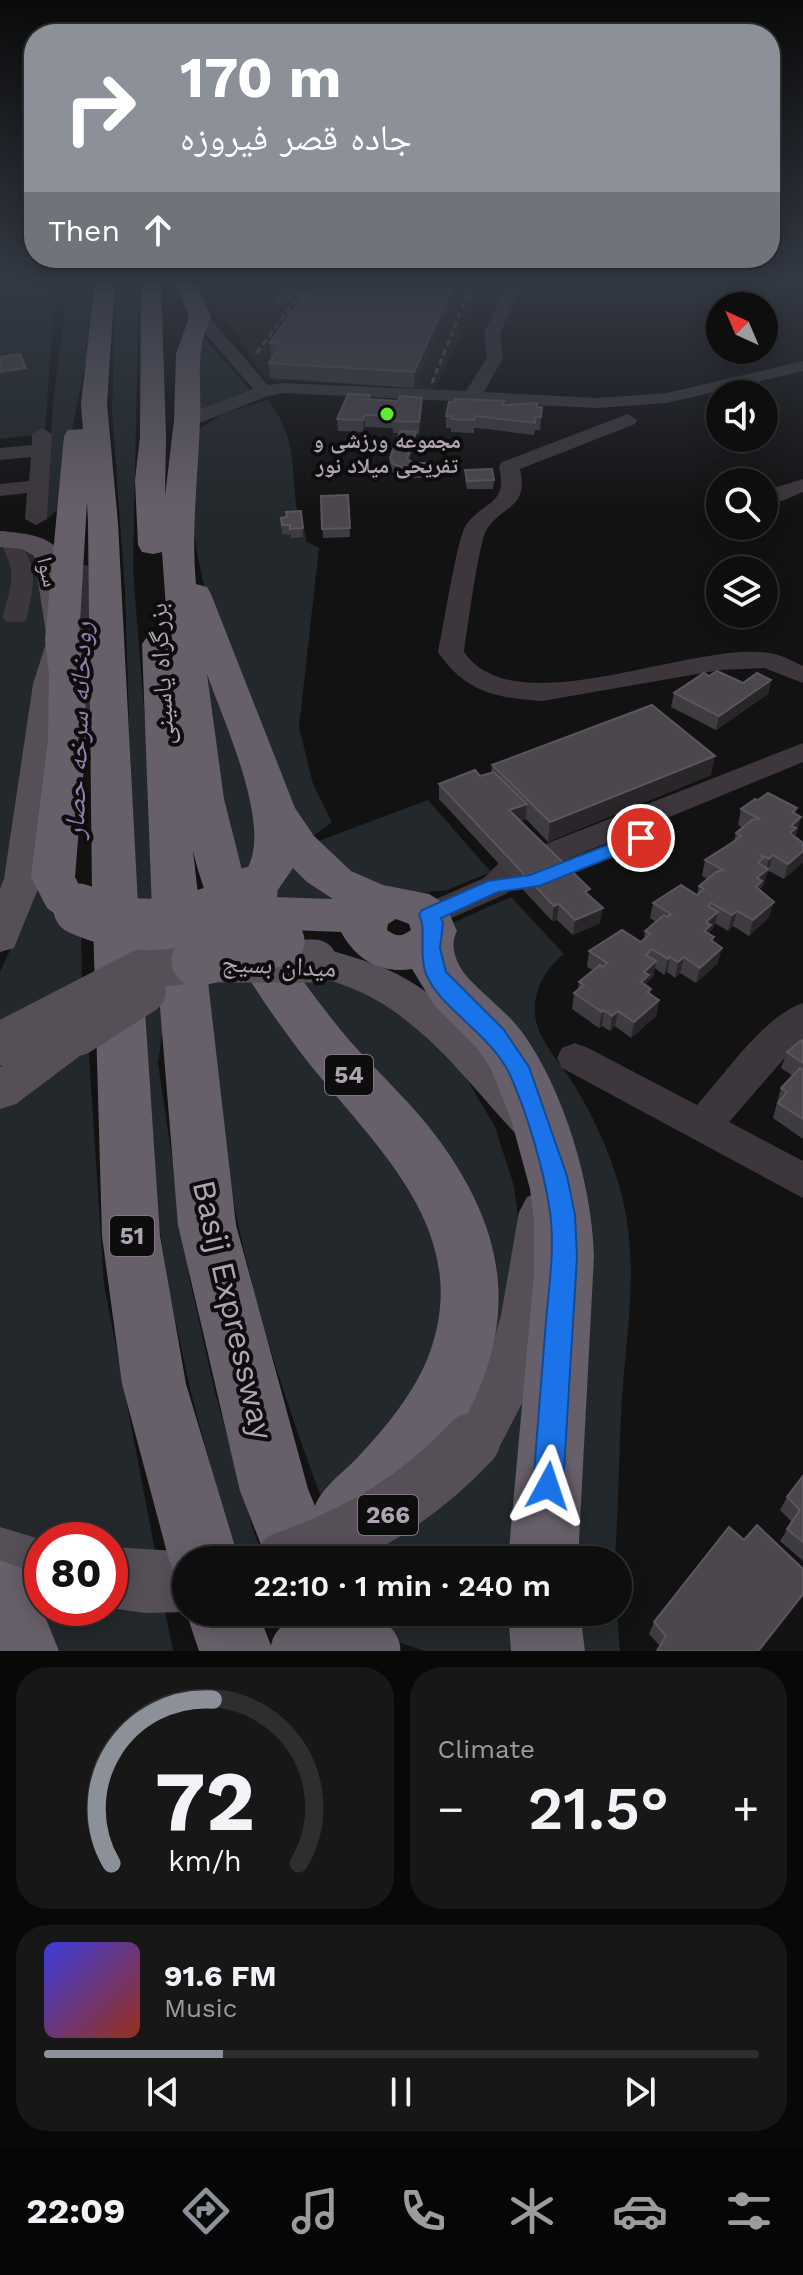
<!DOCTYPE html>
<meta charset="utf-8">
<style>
:root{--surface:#0e0e0e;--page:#171717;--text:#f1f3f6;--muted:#9b9c9e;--line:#2e2e2e;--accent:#8c9099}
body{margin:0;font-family:"Work Sans","Noto Naskh Arabic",sans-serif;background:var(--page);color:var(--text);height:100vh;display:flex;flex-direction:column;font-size:30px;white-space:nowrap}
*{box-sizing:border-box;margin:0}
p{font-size:26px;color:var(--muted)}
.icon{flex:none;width:44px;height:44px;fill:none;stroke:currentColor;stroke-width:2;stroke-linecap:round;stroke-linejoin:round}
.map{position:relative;height:1651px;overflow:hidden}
.sheet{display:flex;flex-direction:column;gap:16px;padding:16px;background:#080808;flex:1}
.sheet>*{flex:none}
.banner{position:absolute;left:24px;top:24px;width:756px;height:244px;border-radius:32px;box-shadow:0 4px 20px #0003,0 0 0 2px var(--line);background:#8c9099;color:#fff;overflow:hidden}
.needle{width:52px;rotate:316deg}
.fabs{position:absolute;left:706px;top:292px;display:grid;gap:16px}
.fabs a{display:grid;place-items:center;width:72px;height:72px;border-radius:50%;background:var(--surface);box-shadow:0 4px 20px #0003,0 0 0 2px var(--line);font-size:40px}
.speed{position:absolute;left:24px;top:1522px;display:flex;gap:16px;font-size:40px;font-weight:700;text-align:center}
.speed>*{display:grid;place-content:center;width:104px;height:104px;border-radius:50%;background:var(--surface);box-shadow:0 4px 20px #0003,0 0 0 2px var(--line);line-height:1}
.speed .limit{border:12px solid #d22;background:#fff;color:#111}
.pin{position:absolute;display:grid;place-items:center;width:68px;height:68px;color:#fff;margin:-34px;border:4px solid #fff;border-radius:50%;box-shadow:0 2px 8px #0007}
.me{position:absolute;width:88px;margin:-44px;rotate:5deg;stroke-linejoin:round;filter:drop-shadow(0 0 6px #0008)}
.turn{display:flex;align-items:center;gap:28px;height:168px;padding:0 24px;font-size:36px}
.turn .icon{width:104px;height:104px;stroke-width:2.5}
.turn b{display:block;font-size:56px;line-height:68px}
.then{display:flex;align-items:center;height:76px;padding:0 24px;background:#0003;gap:16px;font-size:30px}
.big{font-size:60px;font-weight:600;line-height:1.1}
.sheet .tile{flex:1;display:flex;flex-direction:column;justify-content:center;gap:12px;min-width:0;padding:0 28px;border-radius:32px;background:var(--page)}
.sheet .dial{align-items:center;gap:0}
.dial svg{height:208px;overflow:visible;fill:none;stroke:var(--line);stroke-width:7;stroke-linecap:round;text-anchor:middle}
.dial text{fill:var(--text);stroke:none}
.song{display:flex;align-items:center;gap:24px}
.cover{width:96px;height:96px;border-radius:12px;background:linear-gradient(135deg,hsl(240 70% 55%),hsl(10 70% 35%))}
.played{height:8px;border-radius:4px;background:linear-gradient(90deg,var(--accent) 25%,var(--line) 25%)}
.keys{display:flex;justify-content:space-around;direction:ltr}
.heat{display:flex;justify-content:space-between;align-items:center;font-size:44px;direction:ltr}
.sheet .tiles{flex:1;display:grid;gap:16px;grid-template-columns:1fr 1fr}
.tile:last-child{grid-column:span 2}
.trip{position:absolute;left:172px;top:1546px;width:460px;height:80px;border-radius:40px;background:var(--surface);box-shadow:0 4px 20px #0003,0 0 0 2px var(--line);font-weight:600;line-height:80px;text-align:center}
.menu{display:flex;height:128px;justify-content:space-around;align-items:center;background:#060606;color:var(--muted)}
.menu .icon{width:56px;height:56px}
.menu .active{color:var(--accent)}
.menu b{font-size:36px;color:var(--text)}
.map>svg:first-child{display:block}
.built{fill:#201e20}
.green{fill:#22282b}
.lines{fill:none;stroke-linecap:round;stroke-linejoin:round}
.river{fill:#342b3b;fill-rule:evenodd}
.minor{fill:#3d373d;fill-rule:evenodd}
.major{fill:#564f57;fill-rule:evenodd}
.highway{fill:#675f69;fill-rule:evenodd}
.rail{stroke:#585159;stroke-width:3;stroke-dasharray:6 4;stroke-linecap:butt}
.major-bridge-far1{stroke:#564f57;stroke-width:43}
.major-bridge{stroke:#564f57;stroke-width:56}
.highway-bridge-far1{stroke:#675f69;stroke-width:51}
.highway-bridge{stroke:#675f69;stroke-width:65}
.wall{fill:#3f3c41}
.shaded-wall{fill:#292629}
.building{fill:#4c474d;stroke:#5b555d;stroke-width:2}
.route{fill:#1a73e8;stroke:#114b97;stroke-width:2}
.poi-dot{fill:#5eed30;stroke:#0e0d0e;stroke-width:3}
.labels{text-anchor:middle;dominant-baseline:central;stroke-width:8;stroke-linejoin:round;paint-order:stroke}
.far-poi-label{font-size:22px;font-weight:bold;fill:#b0a3b3;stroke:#0e0d0e}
.far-street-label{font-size:22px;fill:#b0a3b3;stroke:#0e0d0e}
.shield{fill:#0e0d0e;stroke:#7f7682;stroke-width:2}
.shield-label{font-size:24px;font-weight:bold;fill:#b0a3b3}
.street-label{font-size:26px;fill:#b0a3b3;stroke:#0e0d0e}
.water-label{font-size:28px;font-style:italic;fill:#977aae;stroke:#0e0d0e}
.near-street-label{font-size:32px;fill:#b0a3b3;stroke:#0e0d0e}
</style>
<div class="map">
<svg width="803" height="1651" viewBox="0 0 803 1651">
<rect width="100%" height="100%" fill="#131213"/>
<!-- built -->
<path class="built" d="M201,279h286l-52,111 -170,-10z"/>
<!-- green -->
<path class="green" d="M0,279h56l-11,152 -11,4 -34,4z
M69,279h23l-6,80 -16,82 -5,63 -20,17 8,-118z
M116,279h23l-6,291 34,430 -9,63 32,218 25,111 39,141 11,27h-29l-45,-167 -21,-97 -19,-122 -14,-188 -137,94v-27l137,-70 -12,-391 -13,-180z
M201,334l50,57 -59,26z
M268,400c28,38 23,59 28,104 1,13 10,23 10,37l13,7 -20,179 14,57 19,38 -24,18c-39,-91 -102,-206 -113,-303 -4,-34 -1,-71 -1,-105l30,-19z
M0,544l30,2 19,42 -3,61 -46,252z
M193,600l61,184 4,95 -27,-14z
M428,800l63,72 -44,18 -45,5 -54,-16 -35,-36z
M39,848l4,37 38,36 1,69 -82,43v-61l20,-44z
M284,848l86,53 -132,10z
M511,897l53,57c-11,8 -17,17 -23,28 -20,45 12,68 33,103 19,30 35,66 45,100 23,80 6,150 2,229 -2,49 -3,97 -6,146h-55l27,-303 -149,-310 12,-23z
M262,973l176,238 6,149 -122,139c-39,-103 -73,-209 -92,-317 -12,-66 -21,-133 -31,-200z
M307,973l39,9 53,29 66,65 30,51 19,59 7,56 -41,174 4,-119 -191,-310z
M88,1039l16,245 51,267 -45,2v-13h-110v-437z
M528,1353l-7,207h-178z
M14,1585l28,6v17h68l53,-7 10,50h-133z
M367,1612h154l2,39h-99l-46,-16z
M561,1612h56l3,39h-56z"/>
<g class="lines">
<!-- river -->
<path class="river" d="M82,564l10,3 5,6v129l-5,7 -12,3 -12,-3 -5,-7 4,-129 5,-6z"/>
<!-- minor -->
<path class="minor" d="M291,279h14l-18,25h-10l-3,-3z
M510,279h14l-24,54 3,25 -19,34 113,6 70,-5 136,-32v10l-136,32 -70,5 -314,-15 -15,3 -74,29 -7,2 -9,-6 2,-4 73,-28 -59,-69v-6h12l62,71 15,-2 183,8 21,-33 -3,-25z
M628,414l9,6 -2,4 -115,45c9,39 -16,35 -33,60 -8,11 -20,103 -23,123 52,75 225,-11 305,1 11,1 23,8 34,13v17l-39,-15 -44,2 -178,31c-46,-3 -77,-9 -104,-49 5,-22 19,-114 28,-127 19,-26 42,-19 33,-59l3,-4z
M42,428l10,6 -5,85 -11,6 -11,-6 2,-26 -27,3v-12l29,-3 2,-24 -31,3v-12l32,-3v-11z
M803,479v13l-21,9 -18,2v-12z
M4,531c9,3 14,9 19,17 16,23 9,44 4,69l-3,5h-18l-3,-5c3,-15 10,-31 8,-47 -2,-14 -11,-22 -11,-38z
M803,743v19l-281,116 -16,16 -66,29 -11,4 -11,-4 -5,-8 5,-8 66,-29 16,-16z
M803,1003v34l-74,85 74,39v37l-241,-130 -5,-10 5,-10 13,-5 13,5 109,57c27,-30 68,-90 106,-102z"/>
<!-- major -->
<path class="major" d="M0,531c20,2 48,3 60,21l17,88 -12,44 -23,195 -28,69 -14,4v-63l4,-10 29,-195 14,-44 -13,-84 -12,-7 -22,-2z
M315,946c28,8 56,15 82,28 59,31 103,84 149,130l7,14 -7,14 -16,5 -16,-5c-45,-49 -89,-108 -149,-138 -21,-10 -42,-16 -64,-22l-6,-11 6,-11z
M78,1017l15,5 7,12 -7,12 -77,58 -16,5v-42l63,-45z
M544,1190l17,7 8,15 -16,103 -14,56 -47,90 -20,8 -20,-8 -8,-20 44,-81 13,-45 18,-103 8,-15z
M0,1527l43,13 -1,61 -42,-14z
M110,1546c33,5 67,1 98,13l-22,1v52l-41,1 -35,-5z"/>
<!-- highway -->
<path class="highway" d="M95,279h20l-8,125 11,119 20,382 22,331 26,148 53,176h-53v28l-7,-3 -10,-25 -47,-176 -20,-148 -9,-315 -14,4 -16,-5 -16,-12 -16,-31 17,-137 1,-66 -4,-34 19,-204 4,-6 15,-1 -2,-25zM87,502l1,21 4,373 -12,-9 -5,-10 11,-137 -1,-66 -6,-34z
M141,279h20l5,158 -1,59 9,-75 2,-67 13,-37 -15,-38h20l17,38c-17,34 -9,68 -11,105 -2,55 -9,107 -4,162l11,3 4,7 84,214 19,28 37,35 32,14 46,9 16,10 12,27c-9,16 1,37 13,49 17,18 37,32 52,52 42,58 70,152 72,224l-16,304h-70l26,-287v-51l-4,-33 -19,-70 -20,-50 -14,-21 -43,-43 -22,-36c-33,5 -56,-10 -71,-37l-75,-3c27,38 54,77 84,112 29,33 63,63 89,99 73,100 80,191 15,298 -16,27 -62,93 -88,107 -6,4 -15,7 -22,10l-11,-5 4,10h-70l-27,-69 -62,-266 -26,-314 -10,-267 5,-7 12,-3 9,2 -6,-84 -9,2 -11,-2 -4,-7 -3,-65 5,-43zM207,674c15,44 71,162 36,200l-19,-75zM193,851c18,77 64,144 111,206 68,87 170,171 126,295 -14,39 -44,75 -72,105 -15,16 -35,29 -43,49l-7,-17 -72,-264zM293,868l14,14 26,17 -60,-2zM396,919l13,5 2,6c-10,7 -14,7 -24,0l1,-6z
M0,1560l26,10 33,81h-59z
M186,1612h72l15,39h-74z
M288,1612h73l16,39h-74z
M508,1612h72l5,39h-74z"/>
<!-- rail -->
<path class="rail" d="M257,353l54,-74
M432,383l42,-104"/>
<!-- major-bridge-far1 -->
<path class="major-bridge-far1" d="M78,1034l66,-42
M0,1044l149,-77 48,-6h118"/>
<!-- major-bridge -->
<path class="major-bridge" d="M284,1560c74,-26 134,-61 188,-119"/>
<!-- highway-bridge-far1 -->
<path class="highway-bridge-far1" d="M79,909c60,27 118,17 173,-17
M197,961l82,-20"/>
<!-- highway-bridge -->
<path class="highway-bridge" d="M303,1651h65"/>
</g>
<!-- wall -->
<path class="wall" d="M461,279l-47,109 -144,-10 -1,-15 4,-5h-2l-1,-15z
M370,395v4l28,2 24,-3 -3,36h-3v6l-7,20 5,3h28v15h-34l-15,-5 -3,-7v-8l9,-25h-6v-5l-28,-1 -2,5 -25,-1 -1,-12z
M503,405l39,2 -2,23h-5l-1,5 -47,-6 -13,-1v5l-23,-1v-4h-5v-12z
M465,470l29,10 -1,9h-26l-2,-10z
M348,495l2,42 -27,1 -2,-42z
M301,511l2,26 -12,1v-3l-9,-1 -1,-16 6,-1z
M709,676l34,7 28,-3 -3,14 -52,36 -45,-23 3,-14z
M492,765l219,10 -163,67 -22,-23 -5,2 68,75 11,27 -27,12 -16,-15 -5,1 -113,-122v-15l52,-11z
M758,800l39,8 -2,6 2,19 -3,3 9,7 -19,36 -15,-8 -3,2 -2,11 -5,6 10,27 -20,19 -16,-10 -5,5 -13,-8 -1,4 -4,4 -1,3 4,8 5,21 -22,20 -16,-10 -5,5 -8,-6 -3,3 -9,-7 -2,9 -6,5v4l4,3 -1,5 9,6 -3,16 -25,22 -16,-12 -5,5 -8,-5 -3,2 -27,-19 2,-16 4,-3 1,-8 14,-12 -6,-3 2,-16 52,-9 3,-3 1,-8 11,-9 -6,-4 3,-15 44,-9 2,-8 8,-7 -5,-3 3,-16 29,-19 2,-8 7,-5 -5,-3 3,-16z
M803,1039v100l-30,-21 8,-30 12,-12 -12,-8 6,-16z
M803,1476v85l-23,-20 12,-19 -12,-12 7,-13z
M744,1540l59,29v27l-43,55h-103l3,-5 -11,-12 5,-12z"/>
<!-- shaded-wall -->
<path class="shaded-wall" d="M456,279h5l-47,109v-16z
M26,368l2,8 -28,4v-8z
M422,398v12l-3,24v-12z
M365,415v12l-2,5v-12z
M416,432v8l-9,27v-8z
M771,680l-3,14 -52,36 3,-14z
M715,756l-4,19 -163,67 2,-20z
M527,804l-1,16 -18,5 1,-15z
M801,817l-4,16 -3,2 -2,8 -6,6 5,-23z
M803,851v12l-19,16 4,-15z
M773,855l-9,29 -4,3 -2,9 -6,6 5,-24 9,-8 3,-11z
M774,902l-5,15 -20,19 4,-16z
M559,904l-2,16 -5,1 2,-15z
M603,908l-3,15 -27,12 2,-15z
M737,911l-4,15 -5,5 4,-16z
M718,912l-4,15 -4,4 -2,9 -7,7 5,-25z
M722,948l-4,15 -22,20 4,-15z
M670,957l-3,15 -3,3 4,-16z
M684,957l-4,16 -5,5 3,-16z
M656,961l-3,16 -6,5 -1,9 -8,7 6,-26z
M659,1000l-3,16 -25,22 3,-16z
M604,1010l-2,16 -3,2 3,-16z
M618,1011l-3,15 -5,5 2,-15z
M803,1594v2l-43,55h-2z"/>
<!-- building -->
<path class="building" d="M316,279h140l-42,93 -145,-9 13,-19 -12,-1z
M20,354l6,14 -26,4v-15z
M348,394l22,1 -2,4 30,2 2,-5 22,2 -3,24 -26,-1 2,-5 -30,-1 -2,5 -26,-1z
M455,399l49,2 -1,4 34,-2v4h5l-1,10h-6v6l-60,-7 -1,4 -23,-1 1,-3h-6l3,-14h5z
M400,431l16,1 -9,27 7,4h28v7h-34l-15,-6 -3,-6z
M492,469l2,11 -27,1 -2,-11z
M348,495l2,33 -28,1 -1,-33z
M301,511l2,17 -13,1v-4h-8l-1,-7 6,-1 -1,-5z
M717,671l26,12 14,-10 14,7 -52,36 -45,-23 30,-20 5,3z
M652,705l63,51 -165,66 -58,-57z
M475,770l5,6 14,-4 33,32 -18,6 81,79 -5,3 18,16 -28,12 -16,-16 -5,2 -115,-122z
M768,793l29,15 -5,4 9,5 -10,9 5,2 -6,5 13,10v8l-15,13 -15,-9 -4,4 -8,-4 2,3 -5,5 10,6 -11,9 5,3 -6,6 18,15 -21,18 -16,-9 -5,4 -21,-12 -3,3 10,6 -12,10 5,3 -7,6 10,6 -3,3 11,8 -22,20 -16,-11 -6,5 -8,-5 -2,2 -16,-10 -6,6 10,6 -12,11 5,3 -8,7 10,7 -4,3 12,8 -25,22 -16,-11 -6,5 -8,-6 -2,2 -28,-19 10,-8 -5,-3 21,-17 3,2 4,-4 -18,-12 33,-21 19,12 9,-8 -5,-3 19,-16 3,2 4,-3 -18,-11 28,-18 16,10 7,-6 -5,-3 17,-14 7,-2 -18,-10 28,-18 8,-6 -5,-3 16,-13 7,-1 -18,-10 14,-10 3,1z
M803,1039v24l-16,-11z
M800,1068l3,2v49l-25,-16 9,-11 -6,-4z
M803,1476v66l-16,-13 13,-19 -13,-13z
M757,1525l46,44v25l-45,57h-101l9,-15 -12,-14 75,-95 15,13z"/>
<!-- sky -->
<linearGradient id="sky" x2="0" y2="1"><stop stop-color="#0a0a0a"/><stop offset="0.55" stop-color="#333944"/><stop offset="1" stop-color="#333944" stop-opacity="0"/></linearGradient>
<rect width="803" height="510" fill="url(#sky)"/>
<!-- route -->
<path class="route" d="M641,832l6,2 3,4 -3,5 -108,43 -41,6 -57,26 2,5 -3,25 6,24 58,58 25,37 38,109 8,39 2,42 -14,229 -5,10 -10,5 -11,-5 -4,-10c4,-55 9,-110 13,-165 3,-35 9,-73 4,-109 -6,-42 -22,-96 -39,-135 -19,-43 -70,-67 -85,-103 -8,-20 1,-45 -7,-59l3,-5 66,-29 42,-6z"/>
<!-- markers -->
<circle class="poi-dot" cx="387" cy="414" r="8"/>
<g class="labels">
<!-- far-poi labels -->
<g class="far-poi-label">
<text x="387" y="440">مجموعه ورزشی و<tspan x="387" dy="25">تفریحی میلاد نور</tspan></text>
</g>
<!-- far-street labels -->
<g class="far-street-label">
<text transform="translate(48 572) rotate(76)">سوا</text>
</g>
<!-- shield labels -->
<g class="shield">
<rect x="325" y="1055" width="48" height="40" rx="6"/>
<rect x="110" y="1216" width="44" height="40" rx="6"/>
<rect x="358" y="1495" width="60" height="40" rx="6"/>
</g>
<g class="shield-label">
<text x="349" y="1075">54</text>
<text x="132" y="1236">51</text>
<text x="388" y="1515">266</text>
</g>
<!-- street labels -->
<g class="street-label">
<text transform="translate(161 674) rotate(-93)">بزرگراه یاسینی</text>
<text transform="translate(279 965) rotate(3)">میدان بسیج</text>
</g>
<!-- water labels -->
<g class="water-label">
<text transform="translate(78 730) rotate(-88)">رودخانه سرخه حصار</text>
</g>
<!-- near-street labels -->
<g class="near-street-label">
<text transform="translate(233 1310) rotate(77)">Basij Expressway</text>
</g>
</g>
</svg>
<div class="fabs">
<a><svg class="needle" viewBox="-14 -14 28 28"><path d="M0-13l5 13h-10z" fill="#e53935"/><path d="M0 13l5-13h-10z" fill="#9b9c9e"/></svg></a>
<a><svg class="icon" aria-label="sound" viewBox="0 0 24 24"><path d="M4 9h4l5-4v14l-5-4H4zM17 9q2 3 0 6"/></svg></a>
<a><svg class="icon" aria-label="search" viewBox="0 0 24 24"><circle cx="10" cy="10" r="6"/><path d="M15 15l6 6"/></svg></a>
<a><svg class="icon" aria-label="layers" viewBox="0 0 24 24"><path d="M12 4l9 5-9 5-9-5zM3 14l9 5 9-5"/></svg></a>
</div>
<div class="speed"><div class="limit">80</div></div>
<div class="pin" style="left:641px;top:838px;background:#d93025"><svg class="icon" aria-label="arrive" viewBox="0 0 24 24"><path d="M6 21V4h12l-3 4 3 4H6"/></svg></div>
<svg class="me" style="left:548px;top:1486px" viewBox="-20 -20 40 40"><path d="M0-17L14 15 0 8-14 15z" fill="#1a73e8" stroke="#fff" stroke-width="4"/></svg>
<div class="trip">22:10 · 1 min · 240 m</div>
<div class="banner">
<div class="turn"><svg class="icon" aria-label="right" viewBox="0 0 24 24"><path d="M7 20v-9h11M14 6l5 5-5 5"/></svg><div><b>170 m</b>جاده قصر فیروزه</div></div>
<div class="then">Then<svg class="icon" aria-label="ahead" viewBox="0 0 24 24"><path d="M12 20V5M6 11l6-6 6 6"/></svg></div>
</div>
</div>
<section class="sheet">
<div class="tiles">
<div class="tile dial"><svg viewBox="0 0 100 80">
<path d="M14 69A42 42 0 1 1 86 69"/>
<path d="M14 69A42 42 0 0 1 53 6" stroke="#8c9099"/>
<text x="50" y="56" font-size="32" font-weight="700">72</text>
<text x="50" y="72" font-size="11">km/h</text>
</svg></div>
<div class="tile"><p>Climate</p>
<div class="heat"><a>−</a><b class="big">21.5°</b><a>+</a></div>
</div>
<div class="tile">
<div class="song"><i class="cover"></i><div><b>91.6 FM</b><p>Music</p></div></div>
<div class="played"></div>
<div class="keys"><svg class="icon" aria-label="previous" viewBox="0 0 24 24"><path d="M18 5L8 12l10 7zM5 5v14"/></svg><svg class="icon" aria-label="pause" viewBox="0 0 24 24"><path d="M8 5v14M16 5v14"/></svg><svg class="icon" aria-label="next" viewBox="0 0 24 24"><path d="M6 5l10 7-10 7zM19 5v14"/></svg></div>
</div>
</div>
</section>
<nav class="menu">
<b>22:09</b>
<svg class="icon active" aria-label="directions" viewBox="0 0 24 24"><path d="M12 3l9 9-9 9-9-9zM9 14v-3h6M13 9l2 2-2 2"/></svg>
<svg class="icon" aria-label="music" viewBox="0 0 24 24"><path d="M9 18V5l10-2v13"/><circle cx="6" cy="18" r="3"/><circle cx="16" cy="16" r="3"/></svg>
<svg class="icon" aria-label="phone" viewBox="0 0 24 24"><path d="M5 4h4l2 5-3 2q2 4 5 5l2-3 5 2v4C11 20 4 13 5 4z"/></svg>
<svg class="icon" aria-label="climate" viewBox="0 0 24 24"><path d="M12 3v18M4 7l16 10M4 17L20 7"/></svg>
<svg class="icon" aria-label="car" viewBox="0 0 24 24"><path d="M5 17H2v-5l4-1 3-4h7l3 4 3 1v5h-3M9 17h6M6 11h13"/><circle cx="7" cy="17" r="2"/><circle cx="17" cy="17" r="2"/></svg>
<svg class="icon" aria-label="filters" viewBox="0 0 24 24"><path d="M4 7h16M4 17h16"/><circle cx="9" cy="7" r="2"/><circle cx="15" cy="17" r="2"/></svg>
</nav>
